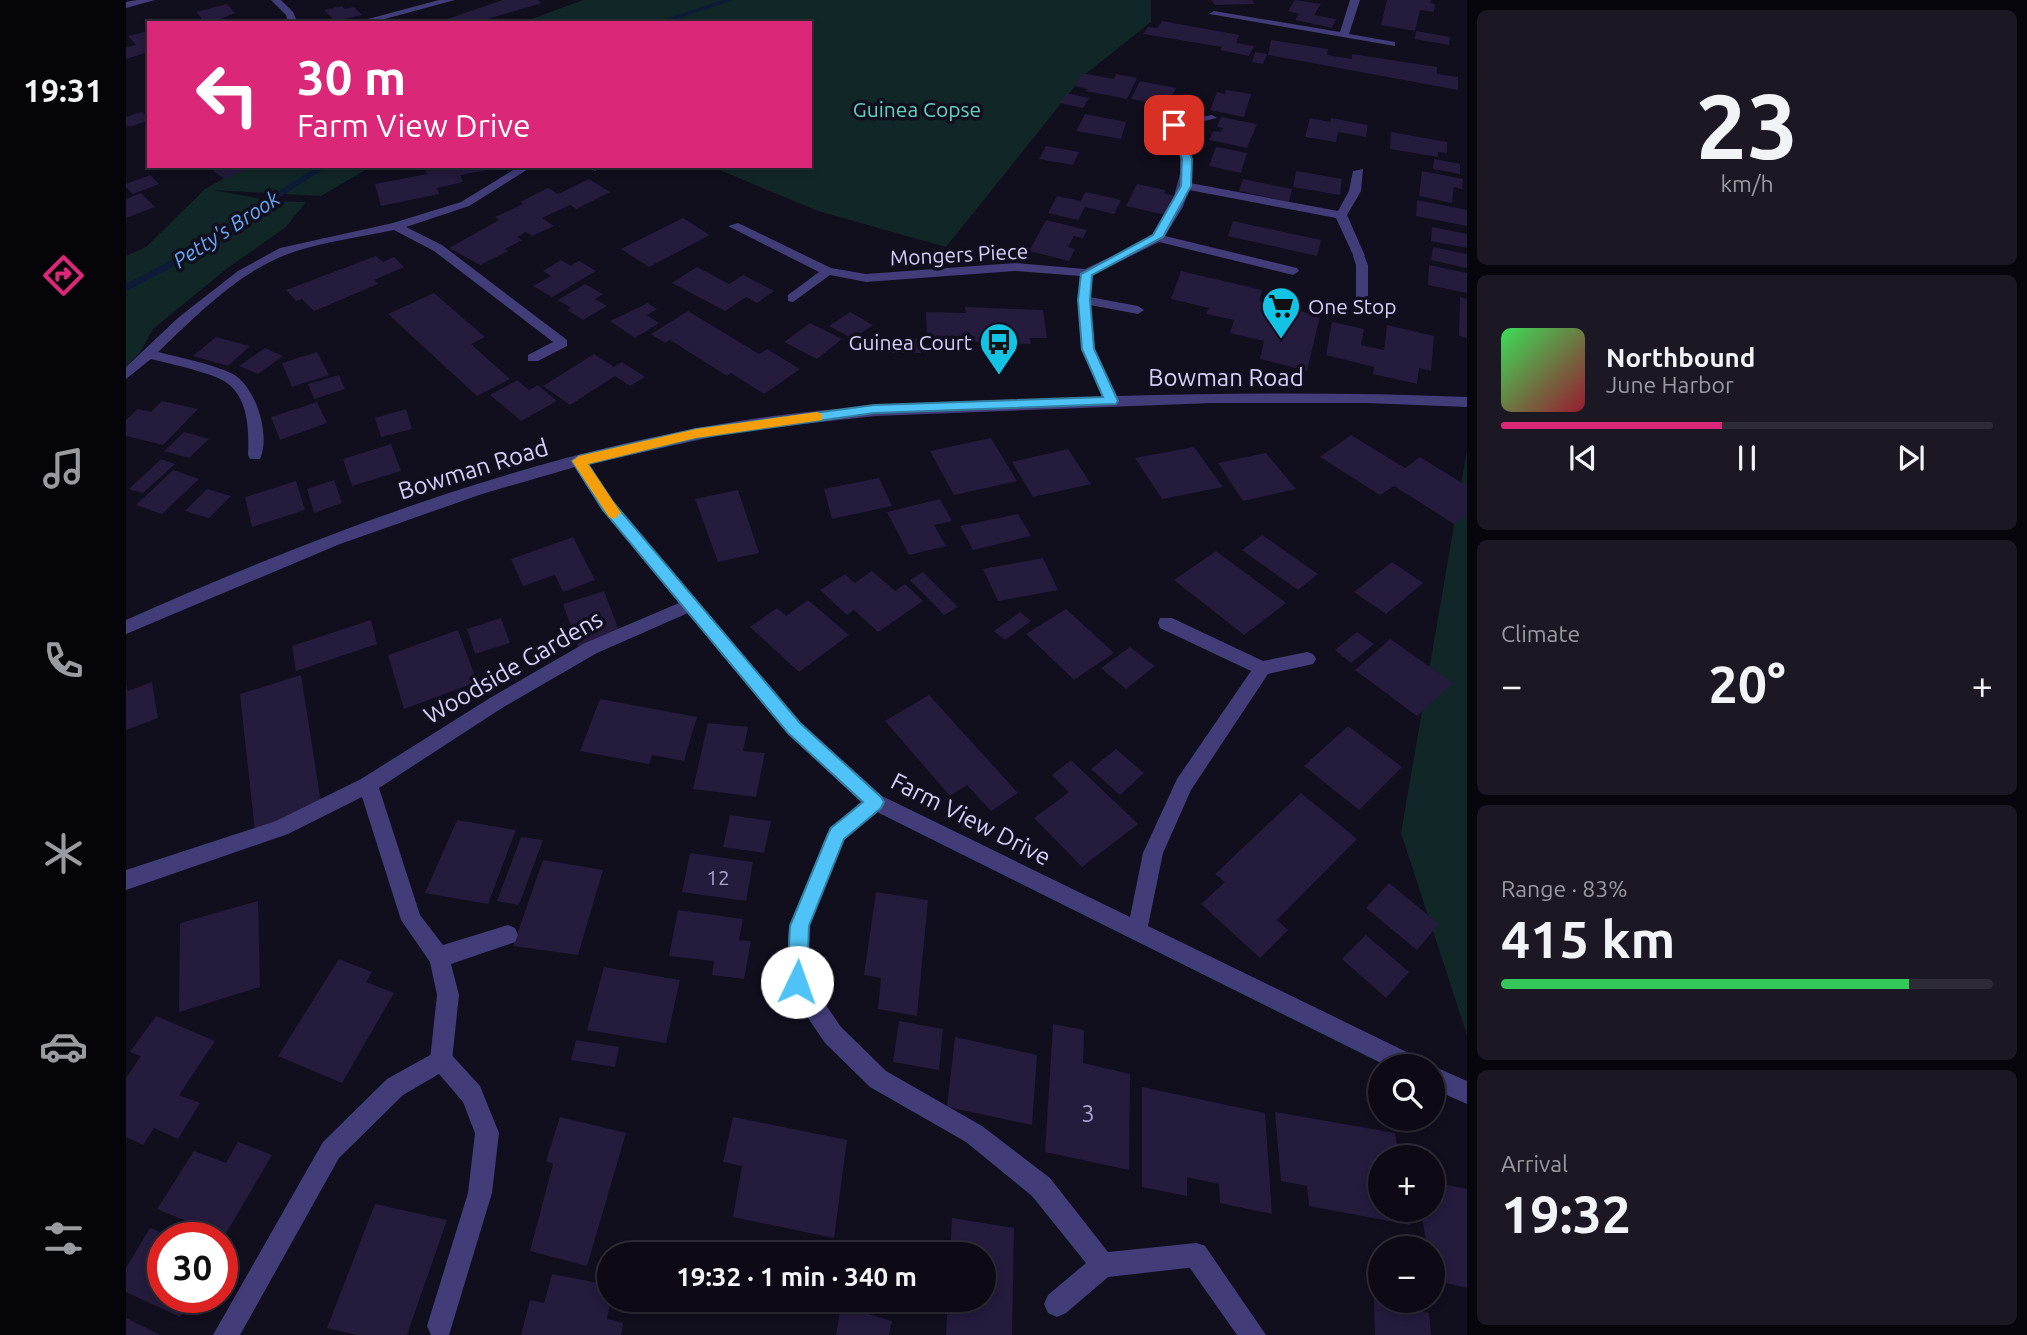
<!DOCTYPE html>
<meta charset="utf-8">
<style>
:root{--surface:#0d0a16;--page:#1b1823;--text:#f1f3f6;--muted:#9a9aa1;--line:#2d2b35;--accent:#db2777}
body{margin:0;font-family:Ubuntu,sans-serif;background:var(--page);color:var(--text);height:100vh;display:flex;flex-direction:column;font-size:26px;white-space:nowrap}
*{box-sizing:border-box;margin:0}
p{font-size:23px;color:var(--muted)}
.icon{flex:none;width:38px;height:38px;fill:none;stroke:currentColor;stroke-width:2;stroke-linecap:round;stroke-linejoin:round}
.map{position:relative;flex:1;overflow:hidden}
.side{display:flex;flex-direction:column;gap:10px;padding:10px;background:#07060c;width:560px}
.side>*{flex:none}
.guide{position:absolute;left:21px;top:21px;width:665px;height:147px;border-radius:0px;box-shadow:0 4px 10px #0003,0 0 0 2px var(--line);background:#db2777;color:#fff;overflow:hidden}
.tools{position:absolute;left:1242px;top:1054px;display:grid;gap:14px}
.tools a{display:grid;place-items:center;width:77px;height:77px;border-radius:50%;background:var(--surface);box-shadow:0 4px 10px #0003,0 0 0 2px var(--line);font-size:35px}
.speed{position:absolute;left:21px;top:1222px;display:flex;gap:14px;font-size:35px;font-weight:700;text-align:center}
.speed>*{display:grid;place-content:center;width:91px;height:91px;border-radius:50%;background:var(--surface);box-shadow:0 4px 10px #0003,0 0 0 2px var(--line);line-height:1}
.speed .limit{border:10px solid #d22;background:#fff;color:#111}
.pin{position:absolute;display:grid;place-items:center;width:60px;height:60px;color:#fff;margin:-30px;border-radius:14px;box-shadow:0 4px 10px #0006}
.me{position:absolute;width:77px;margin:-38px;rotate:3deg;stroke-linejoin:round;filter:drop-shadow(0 0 5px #0008)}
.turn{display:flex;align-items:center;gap:24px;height:147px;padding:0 35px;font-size:32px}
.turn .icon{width:91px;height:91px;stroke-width:2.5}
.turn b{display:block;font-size:49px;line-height:60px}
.big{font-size:52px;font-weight:700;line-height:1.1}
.side .tile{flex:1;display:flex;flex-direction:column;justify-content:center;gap:10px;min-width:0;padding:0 24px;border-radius:10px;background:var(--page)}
.side .dial{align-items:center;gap:0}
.dial b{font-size:91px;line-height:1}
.song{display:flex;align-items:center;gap:21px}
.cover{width:84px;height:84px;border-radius:10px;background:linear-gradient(135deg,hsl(130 70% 55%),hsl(350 70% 35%))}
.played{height:7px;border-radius:4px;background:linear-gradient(90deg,var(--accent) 45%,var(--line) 45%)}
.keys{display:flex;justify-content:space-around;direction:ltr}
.heat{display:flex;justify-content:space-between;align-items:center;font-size:38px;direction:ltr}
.charge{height:10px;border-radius:5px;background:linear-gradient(90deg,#34c759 83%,var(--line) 0)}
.trip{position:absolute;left:471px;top:1242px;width:399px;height:70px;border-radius:35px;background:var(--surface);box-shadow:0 4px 10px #0003,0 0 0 2px var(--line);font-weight:700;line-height:70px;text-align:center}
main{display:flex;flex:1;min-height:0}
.menu{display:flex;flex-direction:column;width:126px;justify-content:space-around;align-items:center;background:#050409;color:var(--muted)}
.menu .icon{width:49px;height:49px}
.menu .selected{color:var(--accent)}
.menu b{font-size:32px;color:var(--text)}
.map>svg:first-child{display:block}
.green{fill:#112727}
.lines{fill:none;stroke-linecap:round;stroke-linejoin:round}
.stream{fill:#0d1a38;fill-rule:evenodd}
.building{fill:#241b3d}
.lane{fill:#423c79;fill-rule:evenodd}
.street{fill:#423c79;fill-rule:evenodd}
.route{fill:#4fc3f7;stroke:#337fa1;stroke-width:2}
.slow{fill:#f59e0b}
.labels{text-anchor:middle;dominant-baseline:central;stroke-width:7;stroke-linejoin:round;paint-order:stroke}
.far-park-label{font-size:21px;fill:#61d4be;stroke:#110e1e}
.far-water-label{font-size:21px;font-style:italic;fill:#65a9f3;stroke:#110e1e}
.far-street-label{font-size:21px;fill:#d6cefb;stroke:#110e1e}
.far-poi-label{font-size:21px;fill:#d6cefb;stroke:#110e1e;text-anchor:start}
.number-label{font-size:21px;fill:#aaa1cc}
.street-label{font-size:24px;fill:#d6cefb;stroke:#110e1e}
.near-number-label{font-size:24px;fill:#aaa1cc}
</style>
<main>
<nav class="menu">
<b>19:31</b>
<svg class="icon selected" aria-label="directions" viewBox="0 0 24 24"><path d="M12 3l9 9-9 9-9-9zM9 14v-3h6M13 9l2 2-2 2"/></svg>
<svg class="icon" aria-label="music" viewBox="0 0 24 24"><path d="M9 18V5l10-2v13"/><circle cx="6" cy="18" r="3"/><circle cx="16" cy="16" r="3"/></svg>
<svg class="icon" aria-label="phone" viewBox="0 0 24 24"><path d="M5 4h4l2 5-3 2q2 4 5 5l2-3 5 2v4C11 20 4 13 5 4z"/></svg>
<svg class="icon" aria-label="climate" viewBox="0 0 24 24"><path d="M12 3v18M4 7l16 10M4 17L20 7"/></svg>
<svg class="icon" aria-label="car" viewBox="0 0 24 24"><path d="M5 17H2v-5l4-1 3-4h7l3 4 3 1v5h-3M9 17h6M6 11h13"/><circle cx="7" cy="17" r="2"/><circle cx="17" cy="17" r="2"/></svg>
<svg class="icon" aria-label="filters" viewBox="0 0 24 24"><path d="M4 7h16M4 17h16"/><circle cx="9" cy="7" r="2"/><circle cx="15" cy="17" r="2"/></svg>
</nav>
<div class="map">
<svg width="1341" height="1335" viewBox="0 0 1341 1335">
<rect width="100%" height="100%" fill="#110e1e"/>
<!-- green -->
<path class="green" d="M457,0h568v22l-68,54 -137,171 -128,-36 -108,-45h100v-143h-289z
M120,166h126l-51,30 -108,-6 59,11 34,1 -20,25 -61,43 -72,59 -12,22 -15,16v-111l20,-9 59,-58z
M1341,450v585l-66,-202z"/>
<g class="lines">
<!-- stream -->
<path class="stream" d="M597,0h10l-69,23h-11z
M192,166h10l-152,99 -50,26v-7l44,-23z"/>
</g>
<!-- building -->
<path class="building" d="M377,0h35l4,3 -58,17 4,3h-53z
M1085,0h41l3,4 -40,1z
M1169,0l26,4 -7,11 22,4 -4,9 -37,-8 4,-6 -11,-3z
M1261,0h44l-1,3 5,1 -1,8 -14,-2 -5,21 -34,-6z
M101,4l8,9 -25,10 -6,-2 -8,-9z
M216,6l3,3 9,-2 8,8 -27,6 -11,-11z
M1036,21l77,14 -3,8 18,3 -5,10 -29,-6 2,-3 -79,-13 5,-7 9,1z
M23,31v21l-23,7v-12l10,-2 -8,-9z
M1290,31l34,6 -1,8 -34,-6z
M1145,40l57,9 -1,6 25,4v-5l85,13v7l21,3v13l-190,-35z
M1129,52l12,2 -4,10 -11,-2z
M956,73l32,6 2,-5 21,4 -10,21 -41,-8 2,-2 -13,-3z
M1014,81l36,7 -9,18 -36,-7z
M1100,90l25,4 -7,23 -34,-7 7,-18 8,2z
M940,93l23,5 -6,10 -23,-5z
M15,112l8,5v3l-19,7 -4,-2v-8z
M959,114l41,8 -5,17 -45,-8z
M1095,117l36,7 -10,24 -38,-8 4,-9 8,1 2,-4 -6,-1z
M1184,118l20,4 1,-4 37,7 -2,12 -28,-5 -2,10 -31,-5z
M1265,132l56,10v11l-9,-1v5l-48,-8z
M920,146l33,6 -6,13 -34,-6z
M1090,147l31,6 -6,20 -32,-7z
M1308,159l26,5v10l-27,-5z
M92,166h36l-30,13 -13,-10z
M307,166l64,2 -37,7 3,7 -26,6 2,6 -58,12 -6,-22 52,-10 -2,-6z
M1170,171l46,8 -2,16 -47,-8z
M1296,171l41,8 -1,10 -8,-2 -2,16 -33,-7z
M24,175l9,9 -26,10 -7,-7v-3z
M463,179l21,13 -34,17 -6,-4 -28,13 12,8 -22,10 -6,-4 -9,5 5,3 -17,9 3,2 -28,14 -31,-17 50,-28 -4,-3 28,-13 -3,-2 28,-14 10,6z
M1117,179l49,10 -3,13 -50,-11z
M1011,184l28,6 -1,3 10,3 -8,19 -40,-9z
M959,192l36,8 -7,14 -29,-7 -7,13 -30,-7 9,-17 24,5z
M15,193l14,14 -29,11v-19z
M1291,200l50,10v16l-51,-10z
M557,218l27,17 -61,32 -28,-18z
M920,220l41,10 -4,8 -9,-2 -6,11 7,2 -6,12 -40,-10z
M1107,221l88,19 -4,16 -89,-20z
M1306,227l35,7v14l-36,-7z
M1307,247l34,7v14l-36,-8z
M250,256l7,6 11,-5 10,10 -30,13 4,4 -64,27 -12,-12 -6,2 -10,-11z
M435,260l10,6 8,-5 17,10 -44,26 -19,-11 18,-10 -8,-5z
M1303,265l38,8v20l-39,-8z
M571,267l32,17 14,-9 31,16 -17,12 -11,-6 -21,14 -53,-28z
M1055,271l81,19 -3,11 61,15 -13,55 -47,-12 4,-18 -34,-8 4,-13 -28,-6 3,-6 -38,-9z
M459,284l18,10 -8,5 12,7 -24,14 -16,-10 4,-2 -13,-8z
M308,293l51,44 -14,7 39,35 -33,17 -89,-82z
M1334,297l7,2v39l-8,-2z
M522,303l9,6 -10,6 12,8 -24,15 -25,-17z
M839,307l78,3 4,28h-17l1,6 -104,-4 -1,-28 40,1z
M562,311l71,43 8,-5 33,20 -36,25 -33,-21 -4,3 -57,-36 -5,3 -14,-9z
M724,312l23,13 -20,14 -24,-13z
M1206,322l32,7 -3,16 23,5 3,-25 47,11 -3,35 -12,-3 -2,16 -44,-10 1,-7 -48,-12z
M684,323l32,16 -25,20 -33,-17z
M90,337l34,9 -22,20 -35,-10z
M765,338l29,1 1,14h-29z
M139,348l18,8 -25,18 -19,-8z
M191,352l12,23 -37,12 -10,-24z
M468,354l20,13 8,-5 23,15 -15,9 -15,-10 -45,29 -27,-19z
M213,375l6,14 -31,10 -6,-15z
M391,380l12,10 9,-5 19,16 -36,20 -31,-26z
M36,401l36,8 -35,36 -37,-9v-16l12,-11 13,3z
M191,402l10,21 -47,17 -9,-23z
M280,409l6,20 -31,8 -6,-19z
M58,432l25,7 -20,19 -25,-7z
M1225,435l54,33 15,-11 47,29v28l-13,10 -60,-38 -14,9 -60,-38z
M865,438l26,43 -63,14 -24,-44z
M265,444l10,27 -49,15 -9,-27z
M1068,447l29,40 -61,12 -27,-41z
M942,449l23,35 -58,13 -21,-35z
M1140,453l30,36 -53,12 -25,-38z
M35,459l14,5 -32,29 -14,-4z
M47,470l26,9 -37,35 -26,-9z
M753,478l13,28 -60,13 -8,-30z
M208,480l8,23 -28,10 -7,-24z
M170,481l9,29 -53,17 -7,-30z
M81,489l24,7 -22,22 -24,-7z
M612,490l21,63 -41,9 -23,-63z
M814,499l12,22 -18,4 12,21 -37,9 -22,-43z
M892,514l13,22 -58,14 -13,-24z
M1136,535l56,39 -20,16 -56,-40z
M447,537l22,43 -32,12 -8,-17 -32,11 -12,-27z
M1090,551l70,52 -42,32 -70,-55z
M917,558l15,32 -60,11 -15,-32z
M1266,562l31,21 -37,31 -32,-22z
M746,571l23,20 10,-7 18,17 -45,31 -24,-22 -7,5 -27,-25 25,-16 10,9z
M797,572l35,35 -14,8 -34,-35z
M478,591l17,45 -42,14 -16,-46z
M682,600l41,35 -50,37 -49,-45 27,-19 9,8z
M940,609l48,44 -40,27 -48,-46z
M894,612l11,9 -26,19 -11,-9z
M375,618l9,25 -35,11 -8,-25z
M245,620l6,24 -81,27 -4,-25z
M332,630l19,52 -73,27 -16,-54z
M1231,632l17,12 -23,19 -16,-13z
M1264,639l63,44 -36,33 -62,-46z
M1004,647l25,19 -29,23 -25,-21z
M175,675l21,134 -67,23 -15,-138z
M26,682l6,36 -32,12v-45l2,6z
M803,695l89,98 -27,18 -24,-26 -17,11 -65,-75z
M474,699l97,18 -13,44 -32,-6 -3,9 -69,-13z
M582,723l40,4 -5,24 22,2 -9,44 -63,-8z
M1222,726l54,41 -43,43 -55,-44z
M990,749l28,24 -24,22 -29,-26z
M945,760l67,64 -56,43 -48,-49 35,-26 -17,-17z
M1175,793l56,46 -80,81 11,10 -28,28 -59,-54 24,-22 -10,-8z
M604,815l41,6 -7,32 -41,-6z
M331,820l59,10 -28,74 -63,-11z
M395,837l22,3 -24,65 -22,-4z
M564,853l63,9 -7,39 -64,-9z
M417,860l60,10 -25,85 -65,-9z
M1263,883l50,41 -22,26 -51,-42z
M750,892l52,8 -11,116 -39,-7 3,-31 -17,-3z
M132,901l2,86 -81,25 1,-89z
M552,910l65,9 -4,21 12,1 -7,38 -32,-4 2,-14 -45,-5z
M1240,935l43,37 -23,26 -44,-39z
M213,959l33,13 -6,10 28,11 -52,90 -64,-27z
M478,967l76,13 -14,63 -79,-13z
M30,1016l59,25 -36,54 21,8 -22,36 -24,-11 -11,17 -17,-8v-59l15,-22 -11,-4z
M773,1021l44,8 -4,41 -46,-8z
M927,1024l31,6 -1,33 47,11 -1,96 -84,-18z
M829,1037l82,18 -5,70 -85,-18z
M450,1040l43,7 -4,20 -44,-7z
M1016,1087l123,26 7,101 -52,-11 -1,-19 -32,-7v19l-45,-9z
M1149,1112l120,21 4,24h-18v52h26l3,16 -101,-19 -2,-20 -26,-5z
M434,1117l66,16 -39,133 -57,-15 23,-87 -7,-3z
M607,1117l114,23 -13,98 -101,-21 9,-51 -19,-4z
M112,1142l34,13 -48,82 -67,-28 37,-58 32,12z
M1307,1182l34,7v99l-34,-8v-32h-6l-6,-39h12z
M249,1204l72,16 -40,115h-51l-29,-7z
M826,1218l62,10 -2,107h-66l2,-35h36v-45h-34z
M24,1228l22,9h-9v60h29l-12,20 -54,-25v-24z
M426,1274l57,11 2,15 -4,19 16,4 -2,12h-100l9,-35 14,3z
M1248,1298l55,15 2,22h-56z
M715,1306l51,15 -3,14h-53z
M0,1318l34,17h-34z"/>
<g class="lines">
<!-- lane -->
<path class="lane" d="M1233,252l4,1 5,12v43l-6,4 -6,-4v-43l-3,-9z
M958,296l54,10 6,4 -6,4 -59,-11v-6z
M315,1049l8,3 31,34 19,47 -7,60 -43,142h-18l-4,-9 41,-133 7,-60 -12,-31 -24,-28 -36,21 -64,63 -99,177h-27l110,-193 64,-63z
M1070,1243l9,3 61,89h-29l-50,-71 -3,-9 3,-9z"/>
<!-- street -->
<path class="street" d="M11,0h18l-29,8v-6z
M145,0h10l12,12 5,11h-10l-2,-8z
M313,0h16l-85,23h-17z
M1224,0h10l-11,34 46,8v4l-186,-32 5,-3 126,21z
M1031,113h8l9,9 38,-7 5,3 -38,9c11,19 15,35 11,56l148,28 11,-20 4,-20 10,-2 -2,22 -14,24 18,41 -10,3 -19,-41 -147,-28 -6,17 -18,29 132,32 2,3 -6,4 -134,-33 -66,33 -3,25 5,49 22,47c117,-3 233,-4 350,1v10l-101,-4h-154l-336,13 -137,15 -150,33 24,38 187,220 82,74 248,121 13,-64 34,-74 74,-108 -91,-43 -2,-5 2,-5h12l91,43 44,-9 6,2 3,5 -3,5 -45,10 -77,116 -28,63 -15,73 271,132 3,8h-35l-510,-254 -33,28 -35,86 -1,53 33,48 45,44 96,55 68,52 58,74 88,-9 9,3 3,9 -3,9 -9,3 -88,10 -42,36 -9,4 -9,-4 -4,-9 4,-9 38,-32 -54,-67 -66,-54 -96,-55 -45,-44 -36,-53 -3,-8 3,-56 41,-98 31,-26 -73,-68 -100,-121 -91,40 -95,55 -123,80 41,127 23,30 65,-20 7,3 3,7 -3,7 -64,22 8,31 -7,65 -3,8 -8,3 -8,-3 -3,-8 7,-65 -7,-33 -29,-42 -39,-123 -74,37 -162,56v-20l150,-49 85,-42 129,-81 95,-55 94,-40 -76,-93 -28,-43 -93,27 -142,50 -214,90v-14c196,-87 400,-165 613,-199 120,-19 243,-20 364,-24l-22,-48 -3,-49 2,-24 -65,-5 -149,11 -36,-7 -37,27 -5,-1v-6l31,-23 -91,-46 10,-3 93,45 35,6 149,-11 70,6 65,-31 21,-31 9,-33v-17l-11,-28 -13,-14z
M394,166h13l-64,40 -63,21 36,18 125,95v6l-29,15h-10v-6l25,-13 -119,-91 -40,-21c-33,7 -74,12 -106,24 -49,18 -92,62 -130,98 23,6 55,12 75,22 23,13 38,62 27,85h-10l-2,-4c1,-24 1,-59 -24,-74 -15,-9 -54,-17 -73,-22l-25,20v-12l53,-50 59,-46 42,-23 113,-25 68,-21z
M462,166h11l2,2 -6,3z
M1307,1066l34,15v23l-34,-15z"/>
</g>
<!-- route -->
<path class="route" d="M1048,122l5,3 13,34 -1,27 -28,51 -71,38 -2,25 4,49 24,52 -2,3 -242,9 -178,25 -108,26 25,38 187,221 81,74 3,5 -3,6 -37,31 -35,87 -2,56 -3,6 -7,3 -7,-3 -3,-6 3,-56 38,-92 3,-6 32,-26 -75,-69 -185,-223 -31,-49 7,-5 117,-27 178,-24 229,-8 -21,-48 -4,-49 3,-26 72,-39 28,-49 1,-27 -13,-34z"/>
<!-- slow -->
<path class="slow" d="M691,412l5,2v6l-126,18 -108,26 33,49 -7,6 -5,-2 -37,-56 7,-5 117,-27z"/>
<!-- icons -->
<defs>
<g id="supermarket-pin" transform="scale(2.0125)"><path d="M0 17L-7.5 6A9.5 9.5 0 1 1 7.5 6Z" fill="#12c3e3" stroke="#110e1e"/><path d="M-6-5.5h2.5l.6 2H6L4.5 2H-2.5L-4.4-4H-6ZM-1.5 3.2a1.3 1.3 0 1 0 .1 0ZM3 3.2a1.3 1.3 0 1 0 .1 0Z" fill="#111"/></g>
<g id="bus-pin" transform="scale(2.0125)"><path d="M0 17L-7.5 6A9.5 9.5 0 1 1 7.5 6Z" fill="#12c3e3" stroke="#110e1e"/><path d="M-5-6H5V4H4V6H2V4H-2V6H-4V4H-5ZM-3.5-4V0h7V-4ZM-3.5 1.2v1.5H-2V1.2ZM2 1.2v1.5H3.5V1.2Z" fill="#111"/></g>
</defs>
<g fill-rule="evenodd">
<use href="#supermarket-pin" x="1155" y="306"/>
<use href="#bus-pin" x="873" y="342"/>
</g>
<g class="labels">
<!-- far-park labels -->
<g class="far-park-label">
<text x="791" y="109">Guinea Copse</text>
</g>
<!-- far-water labels -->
<g class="far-water-label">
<text transform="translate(100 229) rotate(-33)">Petty's Brook</text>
</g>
<!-- far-street labels -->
<g class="far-street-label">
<text transform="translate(833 254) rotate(-3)">Mongers Piece</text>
</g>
<!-- far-poi labels -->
<g class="far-poi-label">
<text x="1182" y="306">One Stop</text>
<text x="846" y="342" text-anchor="end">Guinea Court</text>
</g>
<!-- number labels -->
<g class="number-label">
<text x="592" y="877">12</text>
</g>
<!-- street labels -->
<g class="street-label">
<text x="1100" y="377">Bowman Road</text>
<text transform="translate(347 469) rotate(-17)">Bowman Road</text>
<text transform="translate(387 667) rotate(-30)">Woodside Gardens</text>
<text transform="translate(845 819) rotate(27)">Farm View Drive</text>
</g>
<!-- near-number labels -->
<g class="near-number-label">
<text x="962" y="1113">3</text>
</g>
</g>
</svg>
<div class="tools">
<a><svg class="icon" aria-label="search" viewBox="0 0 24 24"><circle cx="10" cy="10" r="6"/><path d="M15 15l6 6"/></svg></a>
<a>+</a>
<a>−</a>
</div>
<div class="speed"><div class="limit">30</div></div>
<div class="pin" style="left:1048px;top:125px;background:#d93025"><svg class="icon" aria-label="arrive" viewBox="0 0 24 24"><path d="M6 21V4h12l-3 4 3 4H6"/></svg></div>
<svg class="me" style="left:671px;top:982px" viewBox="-20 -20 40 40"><circle r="19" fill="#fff"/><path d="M0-13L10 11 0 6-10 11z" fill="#4fc3f7"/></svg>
<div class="trip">19:32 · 1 min · 340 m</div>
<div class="guide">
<div class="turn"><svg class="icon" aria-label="left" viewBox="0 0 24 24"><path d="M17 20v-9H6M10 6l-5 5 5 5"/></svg><div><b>30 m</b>Farm View Drive</div></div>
</div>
</div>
<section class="side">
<div class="tile dial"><b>23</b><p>km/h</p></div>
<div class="tile">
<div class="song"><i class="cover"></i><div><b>Northbound</b><p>June Harbor</p></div></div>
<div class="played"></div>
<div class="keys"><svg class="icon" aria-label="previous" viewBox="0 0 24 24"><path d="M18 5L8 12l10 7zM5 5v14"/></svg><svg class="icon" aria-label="pause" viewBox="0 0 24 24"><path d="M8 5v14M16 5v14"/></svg><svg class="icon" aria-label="next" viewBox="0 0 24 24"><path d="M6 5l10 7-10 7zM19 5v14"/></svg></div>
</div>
<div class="tile"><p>Climate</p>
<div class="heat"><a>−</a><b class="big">20°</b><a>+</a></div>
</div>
<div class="tile"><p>Range · 83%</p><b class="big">415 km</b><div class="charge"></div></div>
<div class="tile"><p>Arrival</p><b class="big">19:32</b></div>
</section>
</main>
